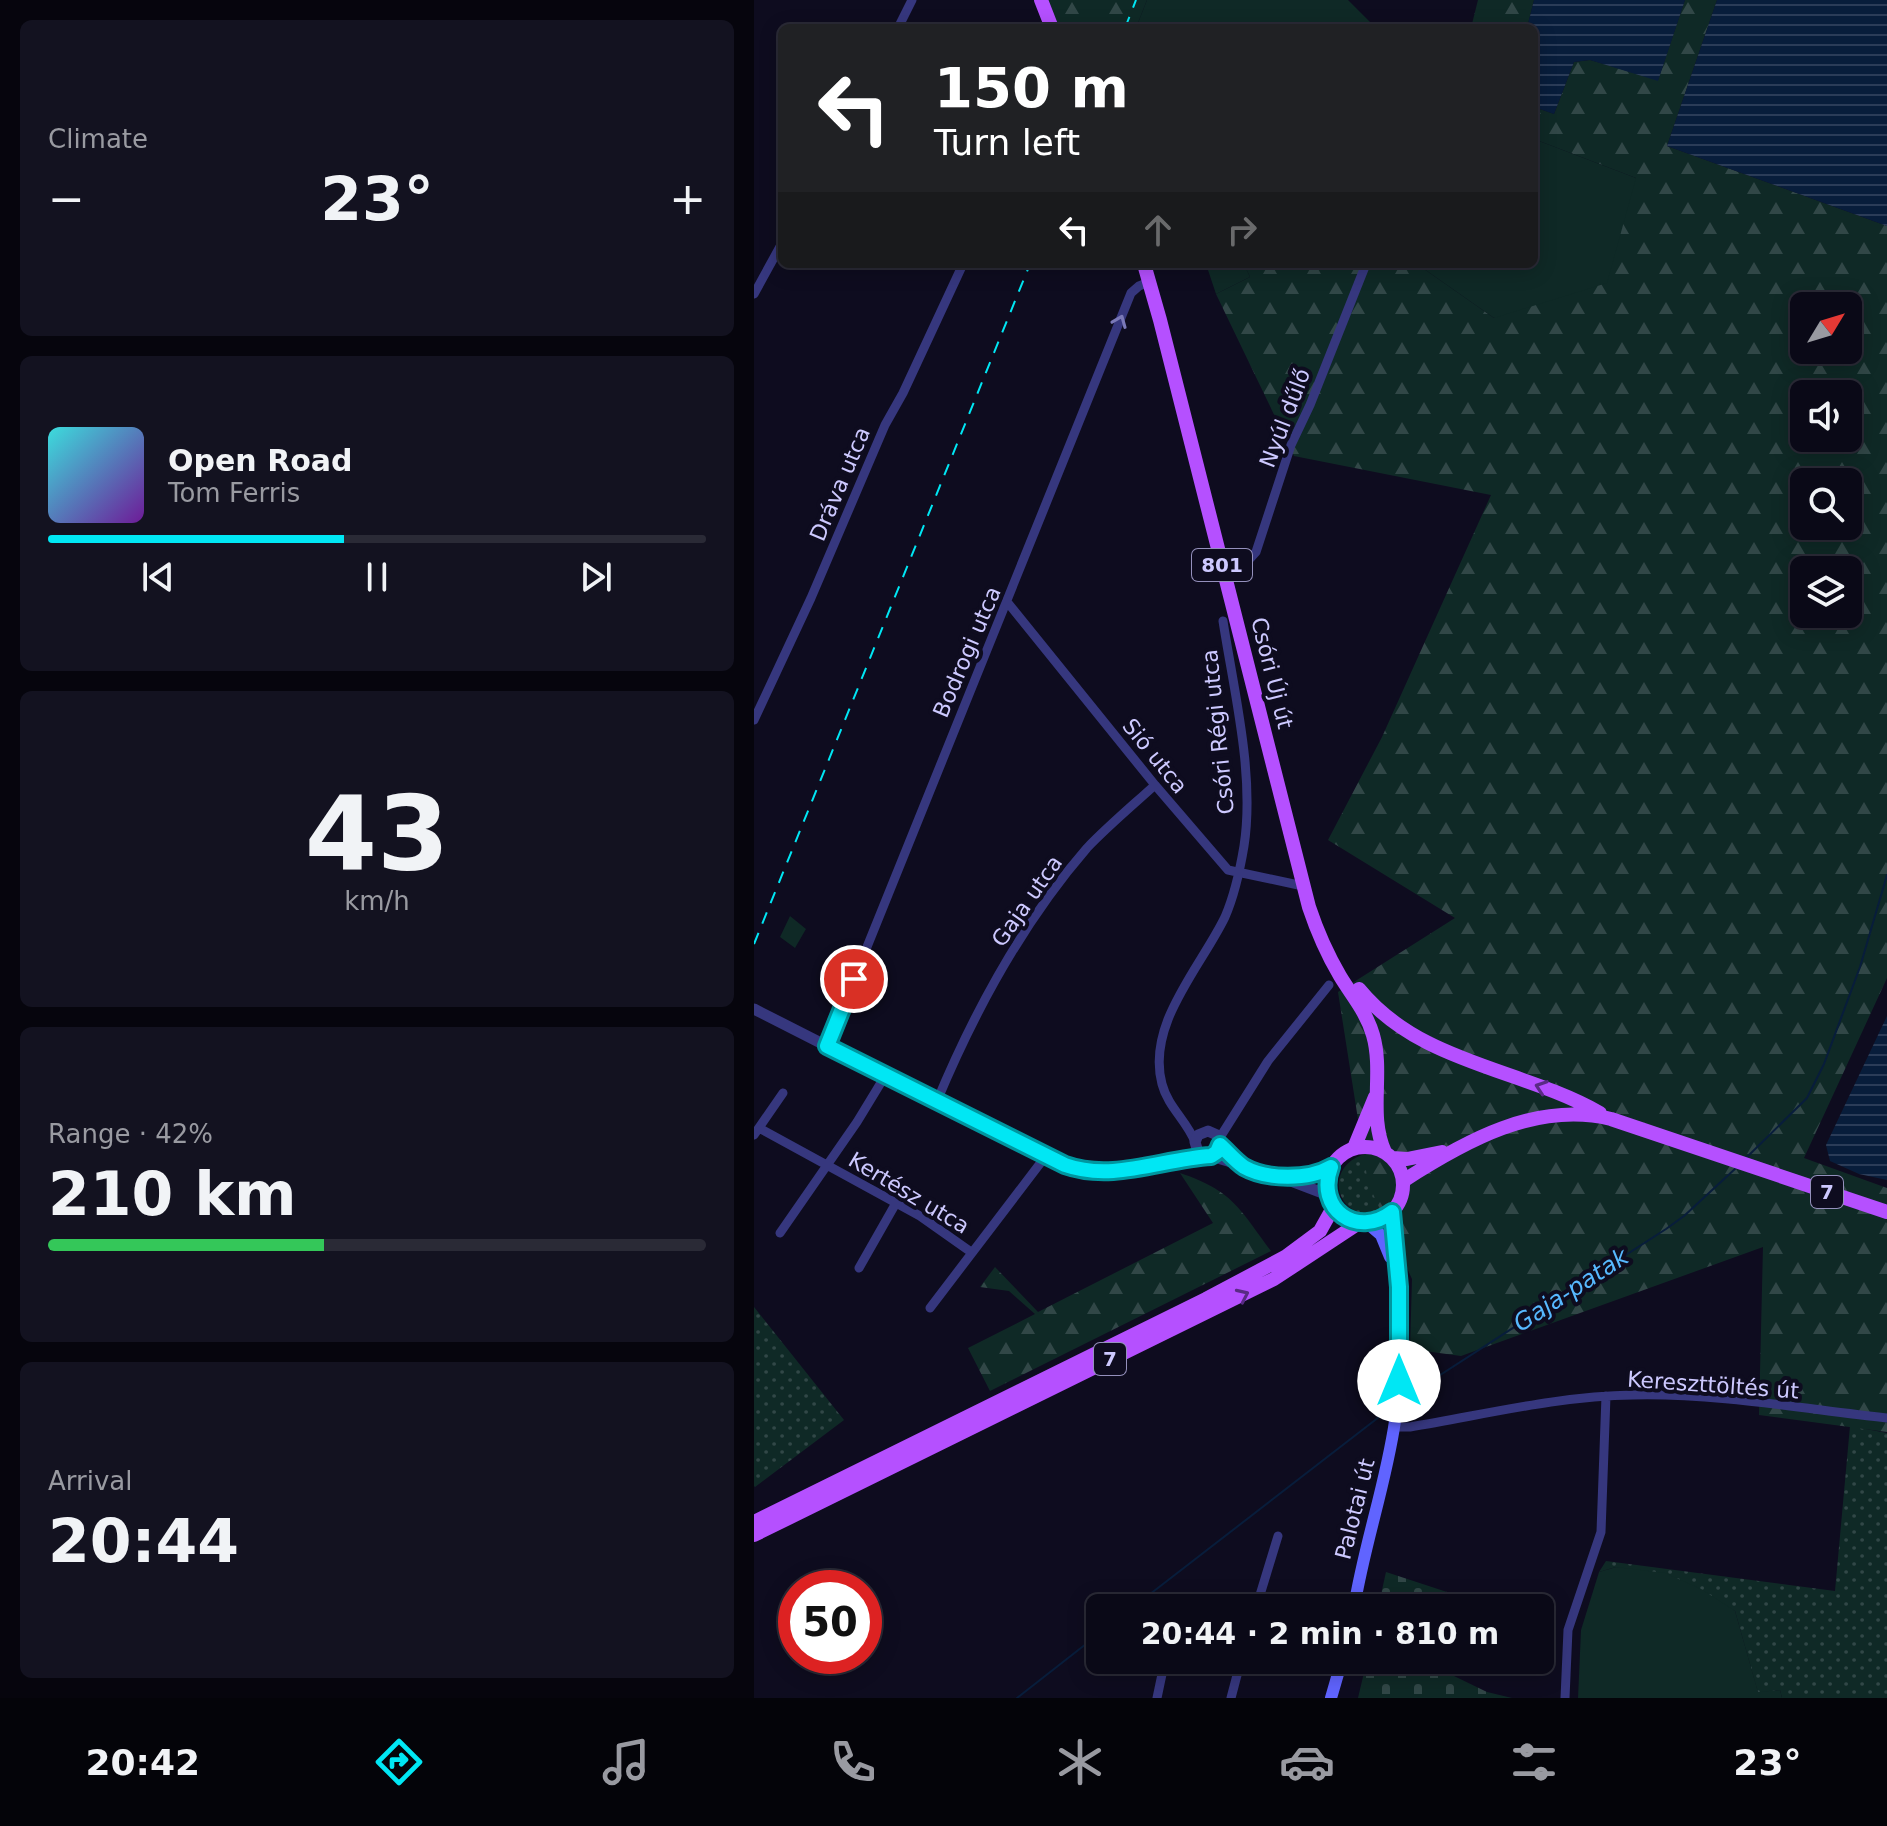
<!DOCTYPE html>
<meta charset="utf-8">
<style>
:root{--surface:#0a0917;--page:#131220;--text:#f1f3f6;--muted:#999aa1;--line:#2a2a36;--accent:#00e7f4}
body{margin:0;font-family:"DejaVu Sans",sans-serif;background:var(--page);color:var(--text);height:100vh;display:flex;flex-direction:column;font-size:30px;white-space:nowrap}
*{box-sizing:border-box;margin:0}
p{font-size:26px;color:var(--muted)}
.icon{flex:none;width:44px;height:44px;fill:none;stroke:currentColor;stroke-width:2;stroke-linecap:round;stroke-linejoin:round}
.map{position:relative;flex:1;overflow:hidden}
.sheet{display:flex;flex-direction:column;gap:20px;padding:20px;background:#06050d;width:754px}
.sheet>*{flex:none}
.banner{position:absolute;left:24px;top:24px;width:760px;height:244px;border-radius:12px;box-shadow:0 4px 20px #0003,0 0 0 2px var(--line);background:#202124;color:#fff;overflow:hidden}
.needle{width:52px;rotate:52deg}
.tools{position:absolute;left:1036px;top:292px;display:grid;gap:16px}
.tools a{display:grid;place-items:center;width:72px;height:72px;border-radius:12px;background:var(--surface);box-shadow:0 4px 20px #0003,0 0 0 2px var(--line);font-size:40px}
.speed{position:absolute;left:24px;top:1570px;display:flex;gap:16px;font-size:40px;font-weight:700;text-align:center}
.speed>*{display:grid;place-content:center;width:104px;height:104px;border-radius:50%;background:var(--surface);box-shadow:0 4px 20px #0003,0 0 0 2px var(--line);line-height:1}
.speed .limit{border:12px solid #d22;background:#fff;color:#111}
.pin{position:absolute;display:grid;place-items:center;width:68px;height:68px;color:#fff;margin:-34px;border:4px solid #fff;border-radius:50%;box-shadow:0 2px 8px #0007}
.me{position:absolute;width:88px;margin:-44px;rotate:0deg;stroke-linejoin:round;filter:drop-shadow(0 0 6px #0008)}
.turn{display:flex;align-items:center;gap:28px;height:168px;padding:0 24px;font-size:36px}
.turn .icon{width:104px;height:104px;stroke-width:2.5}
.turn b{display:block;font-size:56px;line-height:68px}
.lanes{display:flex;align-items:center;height:76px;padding:0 24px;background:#0003;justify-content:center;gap:40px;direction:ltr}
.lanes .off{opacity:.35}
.big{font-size:60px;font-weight:700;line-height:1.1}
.sheet .card{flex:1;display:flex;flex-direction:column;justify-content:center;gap:12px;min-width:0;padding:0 28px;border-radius:12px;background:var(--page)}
.sheet .dial{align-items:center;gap:0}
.dial b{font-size:104px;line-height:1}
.song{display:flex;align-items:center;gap:24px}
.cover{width:96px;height:96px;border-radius:12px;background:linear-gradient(135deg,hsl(180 70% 55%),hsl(280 70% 35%))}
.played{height:8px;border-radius:4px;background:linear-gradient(90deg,var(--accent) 45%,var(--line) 45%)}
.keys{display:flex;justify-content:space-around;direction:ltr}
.heat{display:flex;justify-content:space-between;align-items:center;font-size:44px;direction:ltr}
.charge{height:12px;border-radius:6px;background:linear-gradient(90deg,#34c759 42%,var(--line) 0)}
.trip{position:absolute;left:332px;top:1594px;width:468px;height:80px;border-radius:12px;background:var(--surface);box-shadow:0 4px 20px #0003,0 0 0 2px var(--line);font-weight:700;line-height:80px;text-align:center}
.menu{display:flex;height:128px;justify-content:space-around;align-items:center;background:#040409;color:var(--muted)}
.menu .icon{width:56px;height:56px}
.menu .selected{color:var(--accent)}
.menu b{font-size:36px;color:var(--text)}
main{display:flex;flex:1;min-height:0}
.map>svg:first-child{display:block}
.grass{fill:url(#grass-dots)}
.forest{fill:url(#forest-firs);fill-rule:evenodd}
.cemetery{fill:url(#cemetery-stones)}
.park{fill:#0f2926}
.water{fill:url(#water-rules)}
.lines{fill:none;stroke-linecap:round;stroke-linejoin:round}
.stream{stroke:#081d3b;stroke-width:2}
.minor{stroke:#36377e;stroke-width:9}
.tertiary{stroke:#36377e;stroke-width:11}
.secondary{stroke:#6064ff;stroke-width:12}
.primary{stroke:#b550ff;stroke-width:14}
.rail{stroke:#00e7f4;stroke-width:2;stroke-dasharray:12 10;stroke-linecap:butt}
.oneway{stroke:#7a79b8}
.oneway2{stroke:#592b84}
.route-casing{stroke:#00969f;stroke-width:20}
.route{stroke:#00e7f4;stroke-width:14}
.labels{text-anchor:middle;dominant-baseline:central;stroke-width:8;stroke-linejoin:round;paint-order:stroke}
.shield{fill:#0e0c1f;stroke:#9490bc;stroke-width:2}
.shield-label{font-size:20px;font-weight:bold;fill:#cdc9ff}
.street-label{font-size:22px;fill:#cdc9ff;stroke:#0e0c1f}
.water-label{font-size:24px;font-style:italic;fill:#57b9ff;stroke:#0e0c1f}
</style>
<main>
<section class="sheet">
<div class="card"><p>Climate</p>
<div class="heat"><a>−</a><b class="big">23°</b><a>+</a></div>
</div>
<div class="card">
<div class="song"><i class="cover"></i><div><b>Open Road</b><p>Tom Ferris</p></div></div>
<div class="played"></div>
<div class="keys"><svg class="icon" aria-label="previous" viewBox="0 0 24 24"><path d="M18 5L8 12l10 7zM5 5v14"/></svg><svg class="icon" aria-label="pause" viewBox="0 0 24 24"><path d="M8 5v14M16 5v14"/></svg><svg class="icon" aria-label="next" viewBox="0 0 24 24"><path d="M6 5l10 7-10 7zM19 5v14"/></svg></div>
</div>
<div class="card dial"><b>43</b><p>km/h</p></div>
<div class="card"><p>Range · 42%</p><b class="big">210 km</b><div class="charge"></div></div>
<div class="card"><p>Arrival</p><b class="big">20:44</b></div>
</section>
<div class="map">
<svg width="1133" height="1698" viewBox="0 0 1133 1698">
<defs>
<pattern id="grass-dots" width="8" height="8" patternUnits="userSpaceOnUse" patternTransform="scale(2)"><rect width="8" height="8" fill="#0f2926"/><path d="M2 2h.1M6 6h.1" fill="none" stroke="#314747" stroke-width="1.8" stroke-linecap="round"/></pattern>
<pattern id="forest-firs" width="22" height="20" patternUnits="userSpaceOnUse" patternTransform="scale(2)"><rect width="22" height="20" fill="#0f2926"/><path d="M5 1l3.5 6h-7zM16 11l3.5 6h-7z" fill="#314747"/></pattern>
<pattern id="cemetery-stones" width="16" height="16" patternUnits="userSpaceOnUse" patternTransform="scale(2)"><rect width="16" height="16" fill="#0f2926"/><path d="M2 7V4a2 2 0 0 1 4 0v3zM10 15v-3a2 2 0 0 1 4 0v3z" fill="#314747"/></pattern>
<pattern id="water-rules" width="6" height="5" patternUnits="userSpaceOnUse" patternTransform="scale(2)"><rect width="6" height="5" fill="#081d3b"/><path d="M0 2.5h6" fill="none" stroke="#2b3c58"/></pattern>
</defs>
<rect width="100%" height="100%" fill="#0e0c1f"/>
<!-- grass -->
<path class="grass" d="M608,1155h9l15,53c-42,23 -69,-36 -24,-53z
M0,1307l90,113 -89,67 -1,-1z
M1096,1426l37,7v265h-105l-2,-8 -22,3 -23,-82 -119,-44 -17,5 7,-11 229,30z"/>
<!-- forest -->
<path class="forest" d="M287,0h106l-11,28h-84z
M724,0h56l-7,28h-56z
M931,0h32l-50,146 220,80v752l-83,180 83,30v244l-128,-17 4,-168 -302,109 -51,-7 2,-70 -44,-96 -30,-191 117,-74 -127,-78 54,-103 109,-242 -197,-39 -78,-162 34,-17 -6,-13h173l77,54 142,-140 -102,-39v-32l20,7 20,-52 16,-2 68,20zM1050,306h44v44h-44zM1050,394h44v44h-44zM1050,482h44v44h-44zM1050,570h44v44h-44z
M426,1173c53,18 59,35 91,78l-281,140 -22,-43 67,-34 -26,-23 -29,-4 15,-20 43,45 175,-89z"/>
<!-- cemetery -->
<path class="cemetery" d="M632,1572l64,21 -5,15h-67z
M613,1660h58v2l62,30 25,6h-154z"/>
<!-- park -->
<path class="park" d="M393,0h201l28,28h-240z
M780,139l102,39 -29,105 -113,35 -77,-54h117z
M452,264h38l6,13 -34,17z
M36,916l16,13 -11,19 -15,-11z
M862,1567l49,6 36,16 34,22 23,81 22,-2 2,8h-204l3,-68 18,-58z"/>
<!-- water -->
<path class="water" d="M780,0h151l-27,81 -68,-21 -16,2 -20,52 -20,-7v-79h-7z
M963,0h170v226l-220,-80z
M1133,1016v164l-28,-6 -29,-13 -4,-16z"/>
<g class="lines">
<!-- stream -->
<path class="stream" d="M992,1158l61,-60 17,-34 36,-97 27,-92
M649,1399l263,-170 18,-13 52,-48
M378,1608l260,-201
M263,1698l83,-65"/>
<!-- minor -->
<path class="minor" d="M144,28l14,-28
M0,294l28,-51
M469,568l23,-5 10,-11 35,-107 19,-40 56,-141
M254,603l147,182 73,85 75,16
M0,720l57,-122 74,-173 18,-32 60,-129
M73,1046l304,-753 8,-7 10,-4
M183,1101c38,-91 85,-178 150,-253 21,-22 45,-42 68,-63
M5,1128l161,88 51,36
M0,1135l29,-42
M465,1139l49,-78 61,-76
M441,1142c-8,-21 -27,-35 -33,-58 -16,-60 39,-117 63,-167 10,-23 15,-47 19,-71 11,-71 -10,-154 -21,-225
M26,1233l77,-111 28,-46
M105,1268l37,-65
M176,1308l115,-151
M640,1427h16c73,-12 148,-31 223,-32 83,-2 171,14 254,23
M502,1608l22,-72
M403,1698l8,-38
M477,1698l10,-38
M811,1698l3,-68 33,-98 5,-136"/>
<!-- tertiary -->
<path class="tertiary" d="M0,1009l291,148 33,13 20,3 113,-17 67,20 50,19
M453,1156l-9,-4 -3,-10 3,-7 10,-4 9,4 3,10 19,18
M531,1176l37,-4 9,-5"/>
<!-- secondary -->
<path class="secondary" d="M613,1223l14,12 9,22
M600,1608c10,-63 32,-124 41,-187 9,-69 4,-140 -3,-209
M577,1698l11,-38"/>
<!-- primary -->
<path class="primary" d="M287,0l11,28
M390,264l16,56 149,587c8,24 18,47 31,69 12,20 26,35 33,59 11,38 -5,81 12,117
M605,989c61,75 162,79 241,124
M573 1185a38 38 0 1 1 76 0a38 38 0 1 1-76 0Z
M600,1148l21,-51
M638,1158l15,1 35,-7
M649,1181c62,-40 133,-80 208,-62l276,93
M0,1522l452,-223 79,-42 35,-26 14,-25
M0,1535l520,-256 85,-56"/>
<!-- rail -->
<path class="rail" d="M371,28l11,-28
M0,944l276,-680"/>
</g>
<!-- one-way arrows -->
<defs><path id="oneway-chevron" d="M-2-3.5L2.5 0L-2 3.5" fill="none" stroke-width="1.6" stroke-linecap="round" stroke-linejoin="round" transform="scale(2)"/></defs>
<use class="oneway" href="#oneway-chevron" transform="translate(366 321) rotate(-68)"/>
<g class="oneway2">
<use href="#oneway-chevron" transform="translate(787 1087) rotate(-161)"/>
<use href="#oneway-chevron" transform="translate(489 1295) rotate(-25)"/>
</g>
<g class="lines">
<!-- route casing -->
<g class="route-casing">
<path id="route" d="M100,979l-27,67 238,119c48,17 97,-6 146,-9l6,-4 3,-7c8,7 15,16 24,22 23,13 65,13 87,0 -16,42 26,72 61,45l7,75v94"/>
</g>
<!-- route -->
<use href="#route" class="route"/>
</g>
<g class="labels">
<!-- shield labels -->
<g class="shield">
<rect x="438" y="549" width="60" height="32" rx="6"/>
<rect x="1057" y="1176" width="32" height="32" rx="6"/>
<rect x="340" y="1343" width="32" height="32" rx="6"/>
</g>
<g class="shield-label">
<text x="468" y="565">801</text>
<text x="1073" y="1192">7</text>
<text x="356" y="1359">7</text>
</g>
<!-- street labels -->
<g class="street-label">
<text transform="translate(531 418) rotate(-69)">Nyúl dűlő</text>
<text transform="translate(86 484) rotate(-67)">Dráva utca</text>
<text transform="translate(213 652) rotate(-67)">Bodrogi utca</text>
<text transform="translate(518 673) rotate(76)">Csóri Új út</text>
<text transform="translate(464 732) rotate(-96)">Csóri Régi utca</text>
<text transform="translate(401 756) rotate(51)">Sió utca</text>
<text transform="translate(273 901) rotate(-55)">Gaja utca</text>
<text transform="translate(155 1193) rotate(31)">Kertész utca</text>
<text transform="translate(959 1385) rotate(4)">Kereszttöltés út</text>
<text transform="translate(601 1509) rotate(-76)">Palotai út</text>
</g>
<!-- water labels -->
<g class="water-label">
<text transform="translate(817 1290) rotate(-33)">Gaja-patak</text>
</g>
</g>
</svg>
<div class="tools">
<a><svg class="needle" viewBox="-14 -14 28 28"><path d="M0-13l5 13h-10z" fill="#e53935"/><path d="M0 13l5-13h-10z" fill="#999aa1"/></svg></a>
<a><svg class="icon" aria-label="sound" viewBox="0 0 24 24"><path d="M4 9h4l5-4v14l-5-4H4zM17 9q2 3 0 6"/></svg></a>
<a><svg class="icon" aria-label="search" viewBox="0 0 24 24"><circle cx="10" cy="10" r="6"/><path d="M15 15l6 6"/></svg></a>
<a><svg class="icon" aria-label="layers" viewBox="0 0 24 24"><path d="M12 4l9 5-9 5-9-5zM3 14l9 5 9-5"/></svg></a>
</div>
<div class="speed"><div class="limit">50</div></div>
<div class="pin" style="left:100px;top:979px;background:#d93025"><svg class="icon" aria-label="arrive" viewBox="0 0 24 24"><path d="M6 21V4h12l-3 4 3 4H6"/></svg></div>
<svg class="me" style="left:645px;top:1381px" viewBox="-20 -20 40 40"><circle r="19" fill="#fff"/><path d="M0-13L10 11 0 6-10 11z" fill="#00e7f4"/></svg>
<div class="trip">20:44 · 2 min · 810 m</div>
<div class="banner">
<div class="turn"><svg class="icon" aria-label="left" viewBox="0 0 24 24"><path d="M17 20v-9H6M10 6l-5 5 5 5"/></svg><div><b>150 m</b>Turn left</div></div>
<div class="lanes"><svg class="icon" aria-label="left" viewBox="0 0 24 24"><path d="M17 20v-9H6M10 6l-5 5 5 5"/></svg><svg class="icon off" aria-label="ahead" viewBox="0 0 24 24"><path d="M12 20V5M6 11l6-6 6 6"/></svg><svg class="icon off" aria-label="right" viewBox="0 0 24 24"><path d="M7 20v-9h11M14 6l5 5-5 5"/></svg></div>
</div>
</div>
</main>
<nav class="menu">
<b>20:42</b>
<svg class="icon selected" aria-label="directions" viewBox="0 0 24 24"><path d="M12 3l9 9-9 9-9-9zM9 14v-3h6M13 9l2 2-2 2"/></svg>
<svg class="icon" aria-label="music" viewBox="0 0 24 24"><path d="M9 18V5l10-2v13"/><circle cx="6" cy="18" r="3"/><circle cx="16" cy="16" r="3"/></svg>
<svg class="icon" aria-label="phone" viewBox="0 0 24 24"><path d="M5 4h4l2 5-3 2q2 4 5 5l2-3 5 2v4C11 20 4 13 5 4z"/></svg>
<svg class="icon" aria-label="climate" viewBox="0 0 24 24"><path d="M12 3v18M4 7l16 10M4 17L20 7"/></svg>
<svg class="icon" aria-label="car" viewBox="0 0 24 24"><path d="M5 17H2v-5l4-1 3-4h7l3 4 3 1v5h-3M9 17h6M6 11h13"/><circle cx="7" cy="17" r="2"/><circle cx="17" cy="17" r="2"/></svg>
<svg class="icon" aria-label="filters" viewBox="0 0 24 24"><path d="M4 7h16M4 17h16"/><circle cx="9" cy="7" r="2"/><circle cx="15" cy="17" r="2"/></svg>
<b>23°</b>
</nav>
